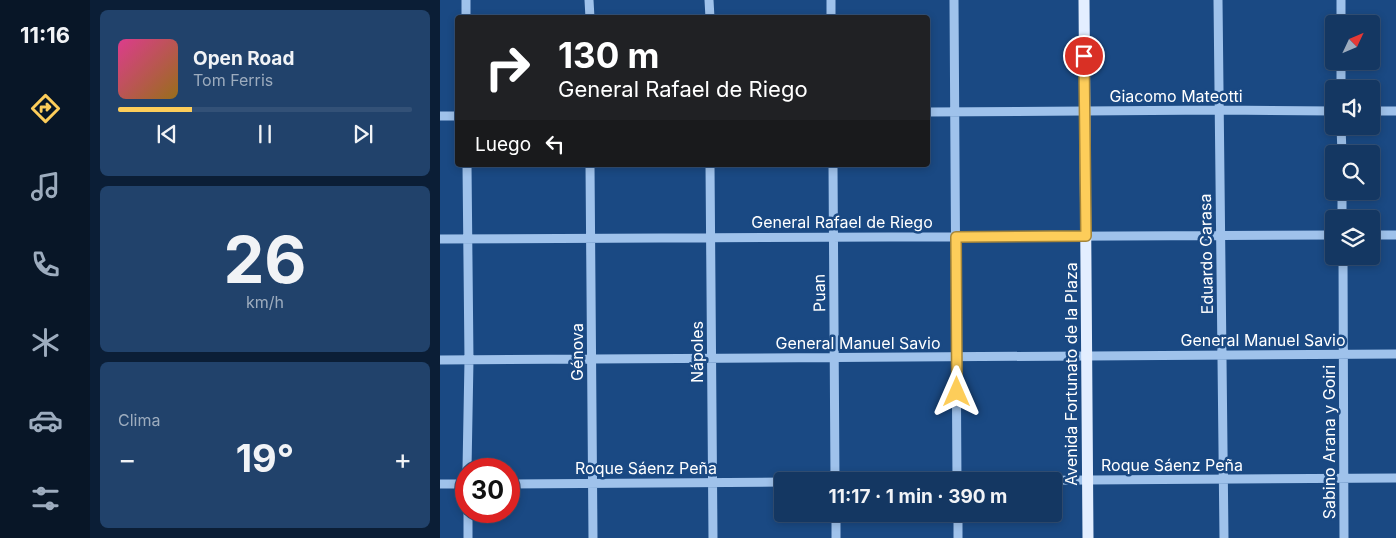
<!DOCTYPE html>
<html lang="es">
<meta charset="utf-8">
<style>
:root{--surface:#143762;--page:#21426b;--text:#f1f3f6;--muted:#9dacbe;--line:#335177;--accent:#fdcd5a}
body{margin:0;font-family:Inter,sans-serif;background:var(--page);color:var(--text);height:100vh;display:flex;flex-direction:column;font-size:19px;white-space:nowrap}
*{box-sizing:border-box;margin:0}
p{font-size:16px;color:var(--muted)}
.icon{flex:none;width:28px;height:28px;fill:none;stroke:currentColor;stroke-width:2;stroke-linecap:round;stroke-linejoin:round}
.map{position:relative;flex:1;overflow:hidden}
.drawer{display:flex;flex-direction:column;gap:10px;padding:10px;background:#0b1e36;width:350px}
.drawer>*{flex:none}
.banner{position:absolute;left:15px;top:15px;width:475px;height:152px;border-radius:5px;box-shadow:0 2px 8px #0003,0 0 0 1px var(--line);background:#202124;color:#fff;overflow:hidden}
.needle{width:32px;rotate:46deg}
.tools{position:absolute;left:885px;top:15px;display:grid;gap:10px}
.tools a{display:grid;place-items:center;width:55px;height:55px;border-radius:5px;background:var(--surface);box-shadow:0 2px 8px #0003,0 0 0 1px var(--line);font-size:25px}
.speed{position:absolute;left:15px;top:458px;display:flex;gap:10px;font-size:25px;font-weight:700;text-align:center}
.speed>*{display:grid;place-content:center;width:65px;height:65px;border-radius:50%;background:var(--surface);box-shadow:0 2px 8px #0003,0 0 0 1px var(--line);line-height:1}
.speed .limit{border:8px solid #d22;background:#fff;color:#111}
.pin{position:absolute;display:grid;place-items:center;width:42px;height:42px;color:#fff;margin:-21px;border:2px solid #fff;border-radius:50%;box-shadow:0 1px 5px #0007}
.me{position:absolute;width:55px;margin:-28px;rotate:0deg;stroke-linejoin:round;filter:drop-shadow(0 0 4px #0008)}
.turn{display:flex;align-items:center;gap:18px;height:105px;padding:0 20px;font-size:22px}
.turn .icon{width:65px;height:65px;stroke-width:2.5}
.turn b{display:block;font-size:35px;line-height:42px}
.then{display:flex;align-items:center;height:48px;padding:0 20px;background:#0003;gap:10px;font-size:19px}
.big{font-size:38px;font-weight:700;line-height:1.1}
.drawer .tile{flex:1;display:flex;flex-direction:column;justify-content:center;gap:8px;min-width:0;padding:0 18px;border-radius:8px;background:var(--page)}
.drawer .dial{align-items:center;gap:0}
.dial b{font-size:65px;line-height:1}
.song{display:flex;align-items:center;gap:15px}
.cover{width:60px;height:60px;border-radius:8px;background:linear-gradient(135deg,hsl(330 70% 55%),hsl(40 70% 35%))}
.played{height:5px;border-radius:2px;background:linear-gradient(90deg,var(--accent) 25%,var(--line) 25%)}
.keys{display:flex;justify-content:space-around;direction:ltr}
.heat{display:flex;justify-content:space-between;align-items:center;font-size:28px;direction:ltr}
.trip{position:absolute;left:334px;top:472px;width:288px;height:50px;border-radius:5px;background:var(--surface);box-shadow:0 2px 8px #0003,0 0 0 1px var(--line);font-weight:700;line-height:50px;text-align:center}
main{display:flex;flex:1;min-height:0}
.tabs{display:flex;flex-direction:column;width:90px;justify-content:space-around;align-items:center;background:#081627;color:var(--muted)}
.tabs .icon{width:35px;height:35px}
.tabs .current{color:var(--accent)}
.tabs b{font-size:22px;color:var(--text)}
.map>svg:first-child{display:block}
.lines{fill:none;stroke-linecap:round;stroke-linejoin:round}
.minor{stroke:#9fc2eb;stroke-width:9}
.major{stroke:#e3eeff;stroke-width:11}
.route-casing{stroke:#a4853a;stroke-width:12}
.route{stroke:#fdcd5a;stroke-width:9}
.labels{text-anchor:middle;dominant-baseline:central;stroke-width:5;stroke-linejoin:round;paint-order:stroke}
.street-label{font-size:16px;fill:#fff;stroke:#1a4983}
</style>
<main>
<nav class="tabs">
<b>11:16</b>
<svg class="icon current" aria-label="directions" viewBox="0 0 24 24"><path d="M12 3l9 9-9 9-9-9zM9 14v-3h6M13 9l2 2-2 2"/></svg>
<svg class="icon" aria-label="music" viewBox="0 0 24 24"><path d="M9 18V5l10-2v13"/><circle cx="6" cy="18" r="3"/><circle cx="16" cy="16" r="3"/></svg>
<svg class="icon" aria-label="phone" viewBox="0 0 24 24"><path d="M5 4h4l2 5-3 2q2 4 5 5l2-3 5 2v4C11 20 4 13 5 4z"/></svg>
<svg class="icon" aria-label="climate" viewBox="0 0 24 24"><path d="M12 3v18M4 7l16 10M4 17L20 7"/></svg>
<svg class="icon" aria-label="car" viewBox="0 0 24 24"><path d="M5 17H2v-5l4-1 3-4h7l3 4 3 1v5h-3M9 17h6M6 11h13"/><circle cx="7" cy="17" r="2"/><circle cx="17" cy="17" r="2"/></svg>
<svg class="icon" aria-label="filters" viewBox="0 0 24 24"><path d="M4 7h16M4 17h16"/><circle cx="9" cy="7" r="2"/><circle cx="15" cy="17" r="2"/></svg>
</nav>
<section class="drawer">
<div class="tile">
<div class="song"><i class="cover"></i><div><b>Open Road</b><p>Tom Ferris</p></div></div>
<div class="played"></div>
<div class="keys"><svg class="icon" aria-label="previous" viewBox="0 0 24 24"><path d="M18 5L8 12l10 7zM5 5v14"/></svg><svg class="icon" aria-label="pause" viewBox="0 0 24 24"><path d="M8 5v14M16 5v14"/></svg><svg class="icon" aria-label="next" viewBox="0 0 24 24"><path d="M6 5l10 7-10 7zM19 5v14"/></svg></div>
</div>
<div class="tile dial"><b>26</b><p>km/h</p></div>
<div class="tile"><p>Clima</p>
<div class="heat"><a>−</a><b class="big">19°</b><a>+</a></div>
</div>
</section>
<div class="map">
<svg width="956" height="538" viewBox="0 0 956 538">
<rect width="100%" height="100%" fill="#1a4983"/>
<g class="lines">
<!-- minor -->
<path class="minor" d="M26,0v18
M149,0l1,18
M269,0l1,18
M391,0v18
M514,0l3,481
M778,0l6,538
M901,0v24
M901,61v28
M931,111h25
M488,112l291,-2 115,1
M0,116h18
M901,126l1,28
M27,165l2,195 -2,109
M150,165l3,373
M270,165l3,373
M393,165l2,316
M902,191v28
M931,235h25
M0,239l894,-4
M903,256l1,282
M0,360l956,-6
M479,481l477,-3
M0,484h26
M69,484l273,-2
M28,511v27
M396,514v24
M518,514v24"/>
<!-- major -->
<path class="major" d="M644,0l4,538"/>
</g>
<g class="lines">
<!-- route casing -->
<g class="route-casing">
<path id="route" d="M517,392l-1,-155 130,-1 -2,-180"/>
</g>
<!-- route -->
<use href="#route" class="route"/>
</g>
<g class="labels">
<!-- street labels -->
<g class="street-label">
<text x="736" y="96">Giacomo Mateotti</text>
<text x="402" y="222">General Rafael de Riego</text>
<text transform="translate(766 254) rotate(-91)">Eduardo Carasa</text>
<text transform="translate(379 293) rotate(-91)">Puan</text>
<text x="823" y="340">General Manuel Savio</text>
<text x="418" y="343">General Manuel Savio</text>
<text transform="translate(137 352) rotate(-90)">Génova</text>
<text transform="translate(257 352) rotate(-90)">Nápoles</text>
<text transform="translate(631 374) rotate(-90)">Avenida Fortunato de la Plaza</text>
<text transform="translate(889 442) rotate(-90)">Sabino Arana y Goiri</text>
<text x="732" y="465">Roque Sáenz Peña</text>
<text x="206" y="468">Roque Sáenz Peña</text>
</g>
</g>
</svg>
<div class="tools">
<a><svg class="needle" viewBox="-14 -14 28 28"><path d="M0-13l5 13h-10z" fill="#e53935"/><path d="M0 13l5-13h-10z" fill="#9dacbe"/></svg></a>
<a><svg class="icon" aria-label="sound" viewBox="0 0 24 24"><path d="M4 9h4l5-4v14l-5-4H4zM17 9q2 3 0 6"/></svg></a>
<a><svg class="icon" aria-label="search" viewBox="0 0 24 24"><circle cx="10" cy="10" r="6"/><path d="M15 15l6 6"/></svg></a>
<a><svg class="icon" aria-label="layers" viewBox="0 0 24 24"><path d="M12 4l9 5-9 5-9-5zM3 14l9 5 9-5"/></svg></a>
</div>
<div class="speed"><div class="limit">30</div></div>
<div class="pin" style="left:644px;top:56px;background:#d93025"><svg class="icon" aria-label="arrive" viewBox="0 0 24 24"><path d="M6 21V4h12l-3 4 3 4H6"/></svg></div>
<svg class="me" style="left:517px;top:392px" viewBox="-20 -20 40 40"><path d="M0-17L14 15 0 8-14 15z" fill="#fdcd5a" stroke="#fff" stroke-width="4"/></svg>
<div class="trip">11:17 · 1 min · 390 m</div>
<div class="banner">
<div class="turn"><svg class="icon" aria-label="right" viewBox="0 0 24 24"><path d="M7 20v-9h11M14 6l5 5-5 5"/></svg><div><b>130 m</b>General Rafael de Riego</div></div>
<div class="then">Luego<svg class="icon" aria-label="left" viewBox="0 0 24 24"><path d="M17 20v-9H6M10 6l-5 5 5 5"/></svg></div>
</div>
</div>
</main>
